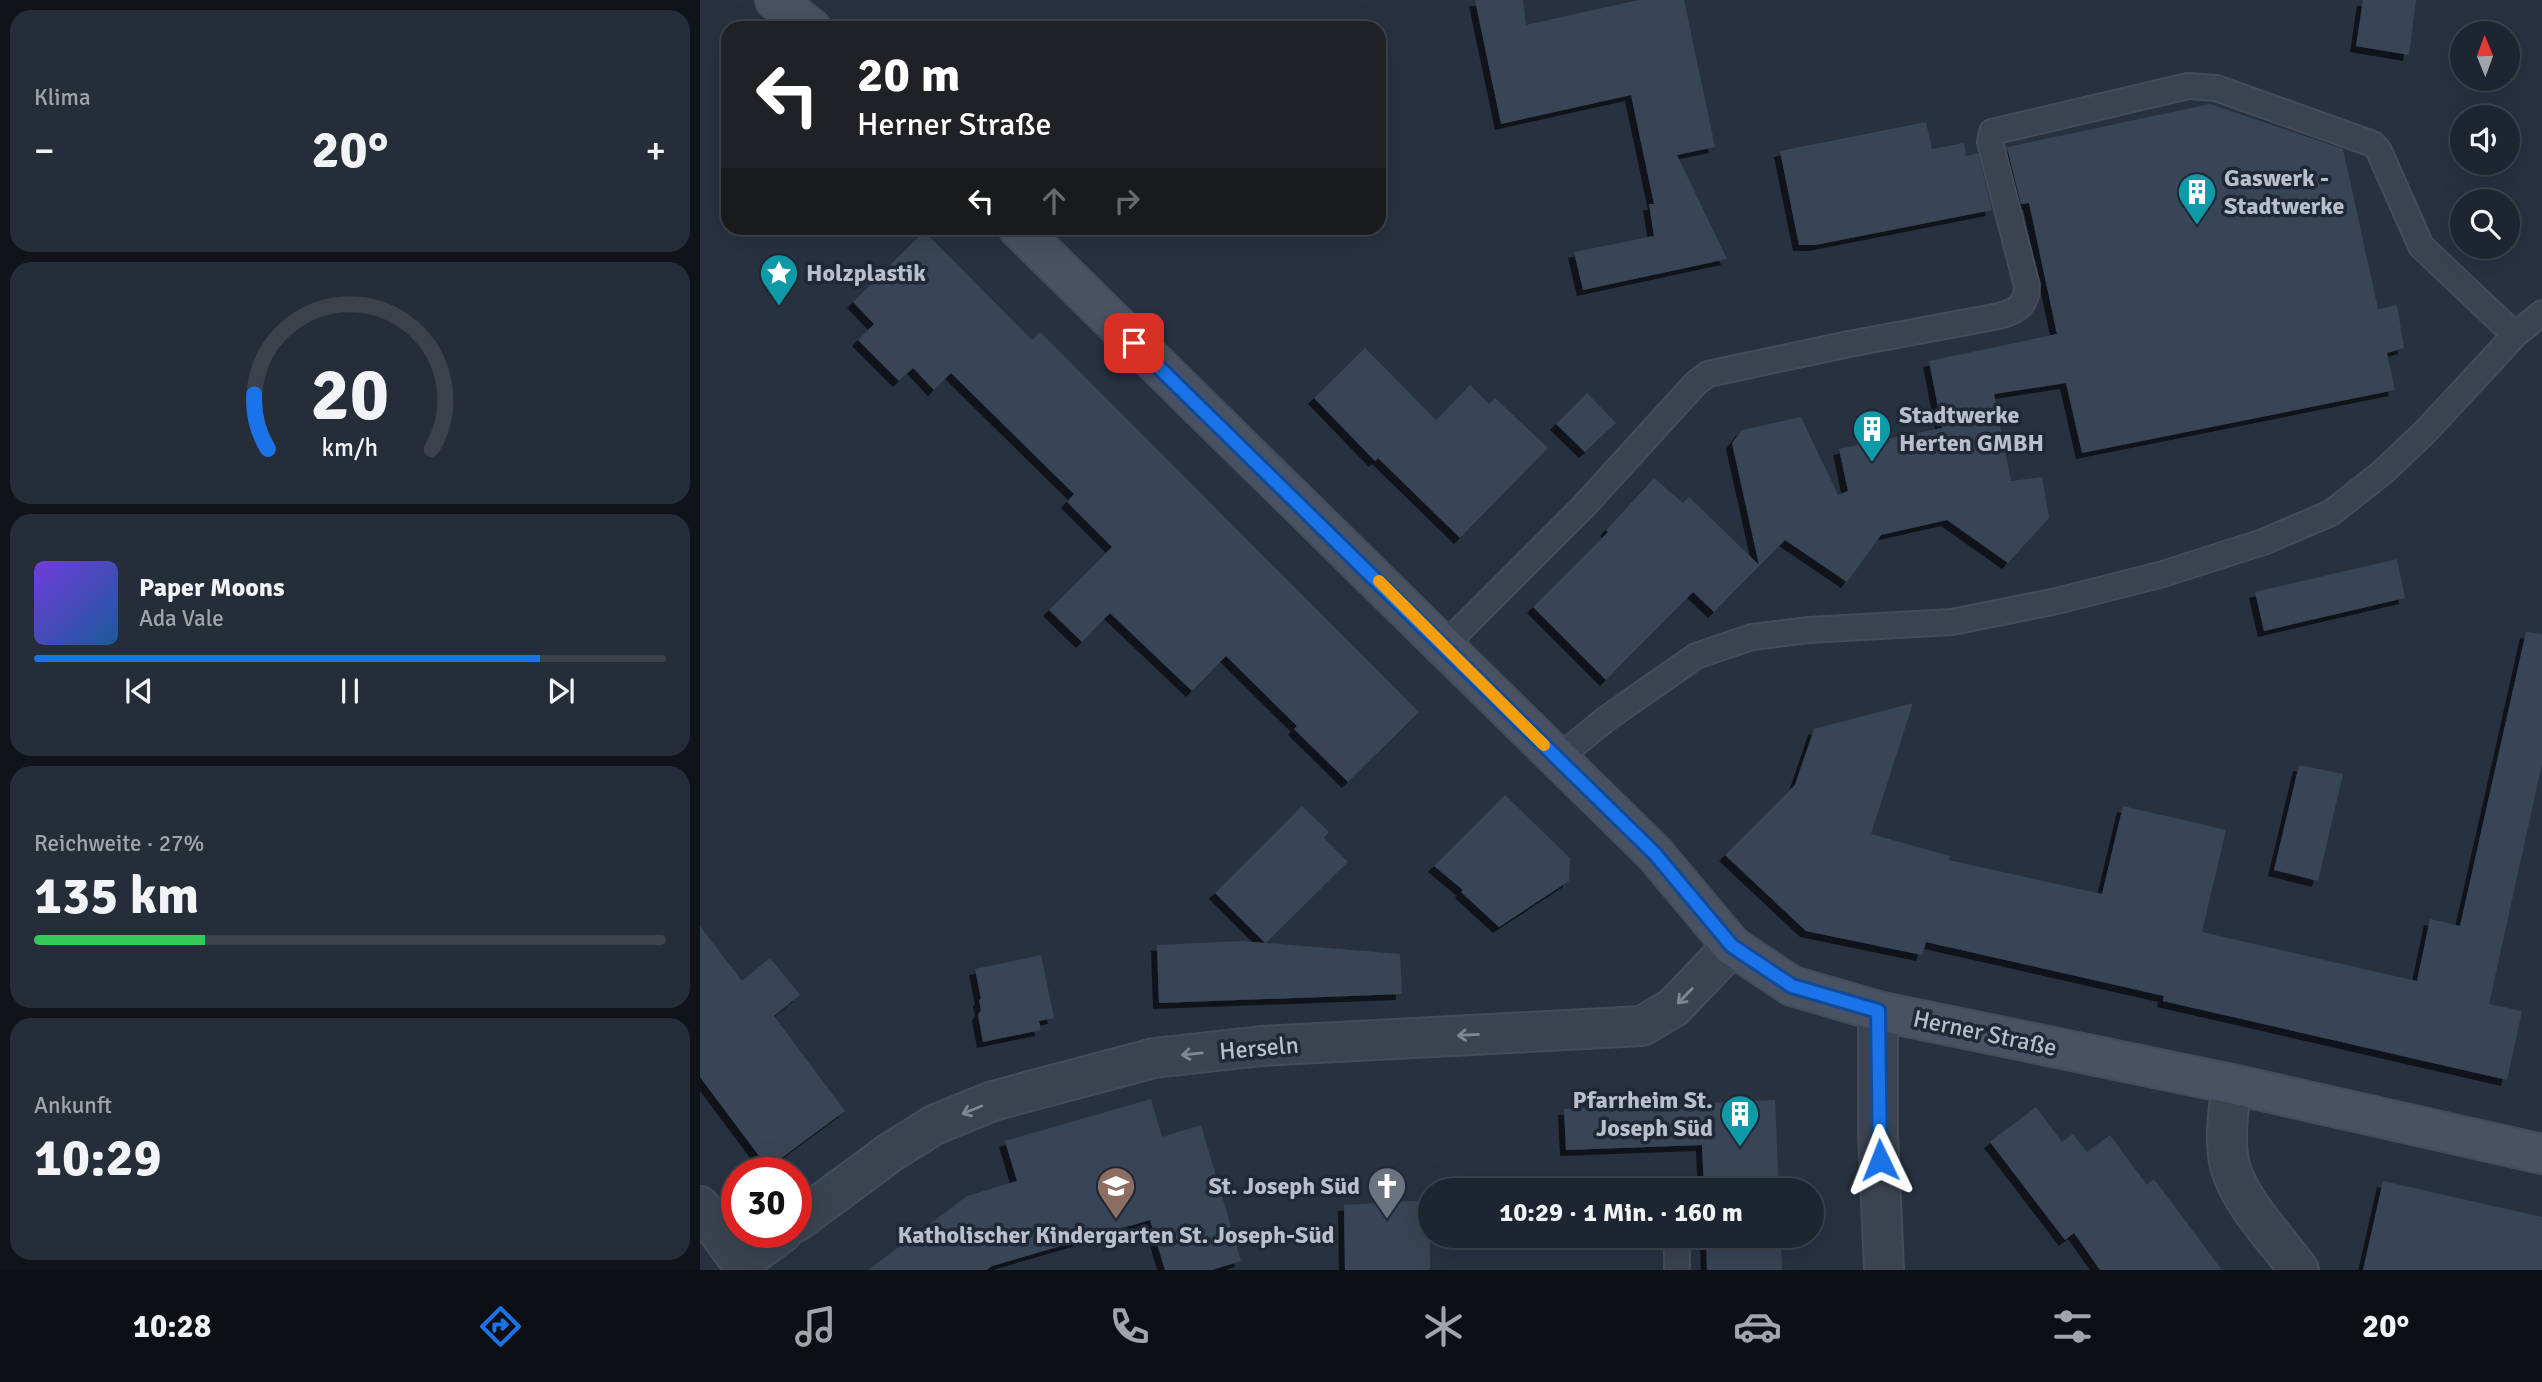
<!DOCTYPE html>
<html lang="de">
<meta charset="utf-8">
<style>
:root{--surface:#1d2530;--page:#252d38;--text:#f1f3f6;--muted:#a0a5ab;--line:#3b424c;--accent:#1a73e8}
body{margin:0;font-family:Signika,sans-serif;background:var(--page);color:var(--text);height:100vh;display:flex;flex-direction:column;font-size:26px;white-space:nowrap}
*{box-sizing:border-box;margin:0}
p{font-size:23px;color:var(--muted)}
.icon{flex:none;width:38px;height:38px;fill:none;stroke:currentColor;stroke-width:2;stroke-linecap:round;stroke-linejoin:round}
.map{position:relative;flex:1;overflow:hidden}
.drawer{display:flex;flex-direction:column;gap:10px;padding:10px;background:#10141a;width:700px}
.drawer>*{flex:none}
.top-card{position:absolute;left:21px;top:21px;width:665px;height:214px;border-radius:21px;box-shadow:0 7px 28px #0002,0 0 0 2px var(--line);background:#202124;color:#fff;overflow:hidden}
.needle{width:46px;rotate:359deg}
.buttons{position:absolute;left:1750px;top:21px;display:grid;gap:14px}
.buttons a{display:grid;place-items:center;width:70px;height:70px;border-radius:50%;background:var(--surface);box-shadow:0 7px 28px #0002,0 0 0 2px var(--line);font-size:35px}
.speed{position:absolute;left:21px;top:1157px;display:flex;gap:14px;font-size:35px;font-weight:700;text-align:center}
.speed>*{display:grid;place-content:center;width:91px;height:91px;border-radius:50%;background:var(--surface);box-shadow:0 7px 28px #0002,0 0 0 2px var(--line);line-height:1}
.speed .limit{border:10px solid #d22;background:#fff;color:#111}
.pin{position:absolute;display:grid;place-items:center;width:60px;height:60px;color:#fff;margin:-30px;border-radius:14px;box-shadow:0 4px 10px #0006}
.me{position:absolute;width:77px;margin:-38px;rotate:358deg;stroke-linejoin:round;filter:drop-shadow(0 0 5px #0008)}
.turn{display:flex;align-items:center;gap:24px;height:147px;padding:0 21px;font-size:32px}
.turn .icon{width:91px;height:91px;stroke-width:2.5}
.turn b{display:block;font-size:49px;line-height:60px}
.lanes{display:flex;align-items:center;height:66px;padding:0 21px;background:#0003;justify-content:center;gap:35px;direction:ltr}
.lanes .off{opacity:.35}
.big{font-size:52px;font-weight:700;line-height:1.1}
.drawer .widget{flex:1;display:flex;flex-direction:column;justify-content:center;gap:10px;min-width:0;padding:0 24px;border-radius:21px;background:var(--page)}
.drawer .dial{align-items:center;gap:0}
.dial svg{height:182px;overflow:visible;fill:none;stroke:var(--line);stroke-width:7;stroke-linecap:round;text-anchor:middle}
.dial text{fill:var(--text);stroke:none}
.song{display:flex;align-items:center;gap:21px}
.cover{width:84px;height:84px;border-radius:10px;background:linear-gradient(135deg,hsl(260 70% 55%),hsl(210 70% 35%))}
.played{height:7px;border-radius:4px;background:linear-gradient(90deg,var(--accent) 80%,var(--line) 80%)}
.keys{display:flex;justify-content:space-around;direction:ltr}
.heat{display:flex;justify-content:space-between;align-items:center;font-size:38px;direction:ltr}
.charge{height:10px;border-radius:5px;background:linear-gradient(90deg,#34c759 27%,var(--line) 0)}
.trip{position:absolute;left:718px;top:1178px;width:406px;height:70px;border-radius:35px;background:var(--surface);box-shadow:0 7px 28px #0002,0 0 0 2px var(--line);font-weight:700;line-height:70px;text-align:center}
.tab-bar{display:flex;height:112px;justify-content:space-around;align-items:center;background:#0c0f13;color:var(--muted)}
.tab-bar .icon{width:49px;height:49px}
.tab-bar .active{color:var(--accent)}
.tab-bar b{font-size:32px;color:var(--text)}
main{display:flex;flex:1;min-height:0}
.map>svg:first-child{display:block}
.building{fill:#394556;filter:url(#shadow)}
.lines{fill:none;stroke-linecap:round;stroke-linejoin:round}
.lane-casing{stroke:#454c59;stroke-width:28}
.street-casing{stroke:#454c59;stroke-width:42}
.secondary-casing{stroke:#454c59;stroke-width:42}
.lane{stroke:#3b4350;stroke-width:24}
.street{stroke:#3b4350;stroke-width:38}
.secondary{stroke:#495263;stroke-width:38}
.oneway{stroke:#808793}
.route-casing{stroke:#114b97;stroke-width:18}
.route{stroke:#1a73e8;stroke-width:12}
.slow{stroke:#f59e0b;stroke-width:12}
.labels{text-anchor:middle;dominant-baseline:central;stroke-width:7;stroke-linejoin:round;paint-order:stroke}
.poi-label{font-size:24px;font-weight:bold;fill:#b8beca;stroke:#202835;text-anchor:start}
.street-label{font-size:24px;fill:#b8beca;stroke:#202835}
</style>
<main>
<section class="drawer">
<div class="widget"><p>Klima</p>
<div class="heat"><a>−</a><b class="big">20°</b><a>+</a></div>
</div>
<div class="widget dial"><svg viewBox="0 0 100 80">
<path d="M14 69A42 42 0 1 1 86 69"/>
<path d="M14 69A42 42 0 0 1 8 45" stroke="#1a73e8"/>
<text x="50" y="56" font-size="32" font-weight="700">20</text>
<text x="50" y="72" font-size="11">km/h</text>
</svg></div>
<div class="widget">
<div class="song"><i class="cover"></i><div><b>Paper Moons</b><p>Ada Vale</p></div></div>
<div class="played"></div>
<div class="keys"><svg class="icon" aria-label="previous" viewBox="0 0 24 24"><path d="M18 5L8 12l10 7zM5 5v14"/></svg><svg class="icon" aria-label="pause" viewBox="0 0 24 24"><path d="M8 5v14M16 5v14"/></svg><svg class="icon" aria-label="next" viewBox="0 0 24 24"><path d="M6 5l10 7-10 7zM19 5v14"/></svg></div>
</div>
<div class="widget"><p>Reichweite · 27%</p><b class="big">135 km</b><div class="charge"></div></div>
<div class="widget"><p>Ankunft</p><b class="big">10:29</b></div>
</section>
<div class="map">
<svg width="1842" height="1270" viewBox="0 0 1842 1270">
<defs>
<filter id="shadow"><feDropShadow dx="-6" dy="6" stdDeviation="0" flood-color="#0009"/></filter>
</defs>
<rect width="100%" height="100%" fill="#273140"/>
<!-- building -->
<path class="building" d="M775,0h48l3,25 113,-25h45l31,147 -38,8 50,104 -144,31 -9,-38 80,-16 -5,-32h5l-23,-109 -130,29z
M1663,0h53l-7,55 -53,-9z
M1510,104l133,45 35,160 19,-4 7,43 -17,5 8,37 -313,63 -16,-70 -72,11 17,87 31,-4 7,41 -41,45 -61,-43 -66,15 -34,47 -62,-42 -71,72 -21,-20 -87,88 -73,-73 75,-75 -2,-2 48,-52 29,25 6,-6 70,68 -27,-122 10,-13 59,-13 37,78 10,-4 -9,-42 103,-21 -13,-67 128,-27 -28,-131 -8,1 -14,-57z
M1226,122l6,27 32,-6 2,13 12,-3 14,57 -177,35h-16l-19,-94z
M224,231l108,109 8,-8 379,380 -71,70 -54,-53 3,-3 -71,-70 -34,35 -82,-78 -28,29 -33,-32 63,-63 -45,-45 7,-8 -123,-121 -17,17 -21,-22 -14,13 -41,-41 16,-16 -21,-22z
M665,348l71,72 34,-35 19,19 6,-6 53,50 -88,90 -82,-80 -3,3 -61,-63z
M887,393l29,30 -31,29 -29,-28z
M1697,559l8,39 -141,33 -9,-39z
M1826,632l16,2v130l-53,240 33,7 -15,69 -344,-79 1,-5 -238,-54 -4,13 -116,-24 -81,-76 70,-70 19,-56 99,-26 -42,131 79,22 -1,4 153,34 21,-88 103,24 -24,102 215,49 13,-62 30,7z
M1599,765l44,9 -25,107 -44,-11z
M805,795l65,63 -1,23 -70,46 -38,-35 2,-2 -29,-24z
M602,806l27,26 -5,6 24,24 -82,81 134,11 2,40 -243,9 -2,-58 85,-4 23,2 -50,-50z
M0,926l42,55 28,-23 30,37 -26,21 71,95 -77,57 -68,-91z
M341,955l13,63 -15,3 2,9 -58,12 -5,-27 3,-5 -2,-10 2,-1 -6,-30z
M451,1099l11,38 39,-12 40,136 -29,9h-47l-15,-50 -158,46 -5,4h-119l99,-74 50,-15 -12,-40z
M1075,1100l4,90h-75l-2,-45 -136,5 -2,-41z
M1336,1107l26,35 11,-8 14,18 23,-17 37,50 7,-6 68,91h-122l-26,-37 -9,7 -75,-98z
M1683,1181l159,36v53h-179z
M730,1200v70h-85l-1,-65z
M1006,1236h75l1,34h-75z"/>
<g class="lines">
<!-- lane casing -->
<g class="lane-casing">
<path id="lane" d="M745,645l139,-139 112,-123 12,-9 141,-30 150,-28c18,-5 28,-11 28,-30l-37,-144 2,-10 196,-46 28,2 157,56 6,7 42,95 94,89
M857,759l49,-40 90,-63 56,-19 57,-7 143,-8 105,-21 106,-27 100,-32 68,-29 52,-41 43,-41 89,-96 27,-22
M977,1236v34"/>
</g>
<!-- street casing -->
<g class="street-casing">
<path id="street" d="M1178,1011v122l6,137
M1532,1084c-3,23 -7,47 -4,71 4,40 48,83 71,115
M0,1206l46,64
M96,1222l95,-70 43,-27 59,-24 161,-43 108,-12 380,-20 32,-19 58,-61
M41,1263l42,-31"/>
</g>
<!-- secondary casing -->
<g class="secondary-casing">
<path id="secondary" d="M75,0l36,28
M318,228l637,626 77,92 60,40 86,25 354,73 310,70"/>
</g>
<!-- lane -->
<use href="#lane" class="lane"/>
<!-- street -->
<use href="#street" class="street"/>
<!-- secondary -->
<use href="#secondary" class="secondary"/>
</g>
<!-- one-way arrows -->
<defs><path id="oneway-shaft" d="M-6 0H5M1.5-3L5.5 0L1.5 3" fill="none" stroke-width="1.6" stroke-linecap="round" stroke-linejoin="round" transform="scale(1.75)"/></defs>
<g class="oneway">
<use href="#oneway-shaft" transform="translate(985 996) rotate(134)"/>
<use href="#oneway-shaft" transform="translate(768 1035) rotate(177)"/>
<use href="#oneway-shaft" transform="translate(492 1054) rotate(174)"/>
<use href="#oneway-shaft" transform="translate(272 1110) rotate(158)"/>
</g>
<g class="lines">
<!-- route casing -->
<g class="route-casing">
<path id="route" d="M434,343l521,511 77,92 60,40 86,25 2,149"/>
</g>
<!-- route -->
<use href="#route" class="route"/>
<!-- slow -->
<path class="slow" d="M679,581l165,164"/>
</g>
<!-- icons -->
<defs>
<g id="building-pin" transform="scale(2.0125)"><path d="M0 17L-7.5 6A9.5 9.5 0 1 1 7.5 6Z" fill="#0f9aa8" stroke="#202835"/><path d="M-4-6H4V6H1V3H-1V6H-4ZM-2.5-4.3h1.7v1.8h-1.7ZM.8-4.3h1.7v1.8H.8ZM-2.5-1h1.7V.8h-1.7ZM.8-1h1.7V.8H.8Z" fill="#fff"/></g>
<g id="sight-pin" transform="scale(2.0125)"><path d="M0 17L-7.5 6A9.5 9.5 0 1 1 7.5 6Z" fill="#0f9aa8" stroke="#202835"/><path d="M0-6L1.8-2.2L6-1.7L2.9 1.2L3.7 5.4L0 3.3L-3.7 5.4L-2.9 1.2L-6-1.7L-1.8-2.2Z" fill="#fff"/></g>
<g id="school-pin" transform="scale(2.0125)"><path d="M0 17L-7.5 6A9.5 9.5 0 1 1 7.5 6Z" fill="#8d6e63" stroke="#202835"/><path d="M0-5L7-2L0 1L-7-2ZM-4 1L0 2.5L4 1V4Q0 6-4 4Z" fill="#fff"/></g>
<g id="church-pin" transform="scale(2.0125)"><path d="M0 17L-7.5 6A9.5 9.5 0 1 1 7.5 6Z" fill="#6b7280" stroke="#202835"/><path d="M-1.2-6h2.4v3.5h3.3v2.4h-3.3V6h-2.4V-.1h-3.3v-2.4h3.3Z" fill="#fff"/></g>
</defs>
<g fill-rule="evenodd">
<use href="#building-pin" x="1497" y="192"/>
<use href="#sight-pin" x="79" y="273"/>
<use href="#building-pin" x="1172" y="429"/>
<use href="#building-pin" x="1040" y="1114"/>
<use href="#school-pin" x="416" y="1186"/>
<use href="#church-pin" x="687" y="1186"/>
</g>
<g class="labels">
<!-- poi labels -->
<g class="poi-label">
<text x="1524" y="178">Gaswerk -<tspan x="1524" dy="28">Stadtwerke</tspan></text>
<text x="106" y="273">Holzplastik</text>
<text x="1199" y="415">Stadtwerke<tspan x="1199" dy="28">Herten GMBH</tspan></text>
<text x="1013" y="1100" text-anchor="end">Pfarrheim St.<tspan x="1013" dy="28">Joseph Süd</tspan></text>
<text x="660" y="1186" text-anchor="end">St. Joseph Süd</text>
<text x="416" y="1235" text-anchor="middle">Katholischer Kindergarten St. Joseph-Süd</text>
</g>
<!-- street labels -->
<g class="street-label">
<text transform="translate(1285 1033) rotate(12)">Herner Straße</text>
<text transform="translate(559 1048) rotate(-5)">Herseln</text>
</g>
</g>
</svg>
<div class="buttons">
<a><svg class="needle" viewBox="-14 -14 28 28"><path d="M0-13l5 13h-10z" fill="#e53935"/><path d="M0 13l5-13h-10z" fill="#a0a5ab"/></svg></a>
<a><svg class="icon" aria-label="sound" viewBox="0 0 24 24"><path d="M4 9h4l5-4v14l-5-4H4zM17 9q2 3 0 6"/></svg></a>
<a><svg class="icon" aria-label="search" viewBox="0 0 24 24"><circle cx="10" cy="10" r="6"/><path d="M15 15l6 6"/></svg></a>
</div>
<div class="speed"><div class="limit">30</div></div>
<div class="pin" style="left:434px;top:343px;background:#d93025"><svg class="icon" aria-label="arrive" viewBox="0 0 24 24"><path d="M6 21V4h12l-3 4 3 4H6"/></svg></div>
<svg class="me" style="left:1180px;top:1160px" viewBox="-20 -20 40 40"><path d="M0-17L14 15 0 8-14 15z" fill="#1a73e8" stroke="#fff" stroke-width="4"/></svg>
<div class="trip">10:29 · 1 Min. · 160 m</div>
<div class="top-card">
<div class="turn"><svg class="icon" aria-label="left" viewBox="0 0 24 24"><path d="M17 20v-9H6M10 6l-5 5 5 5"/></svg><div><b>20 m</b>Herner Straße</div></div>
<div class="lanes"><svg class="icon" aria-label="left" viewBox="0 0 24 24"><path d="M17 20v-9H6M10 6l-5 5 5 5"/></svg><svg class="icon off" aria-label="ahead" viewBox="0 0 24 24"><path d="M12 20V5M6 11l6-6 6 6"/></svg><svg class="icon off" aria-label="right" viewBox="0 0 24 24"><path d="M7 20v-9h11M14 6l5 5-5 5"/></svg></div>
</div>
</div>
</main>
<nav class="tab-bar">
<b>10:28</b>
<svg class="icon active" aria-label="directions" viewBox="0 0 24 24"><path d="M12 3l9 9-9 9-9-9zM9 14v-3h6M13 9l2 2-2 2"/></svg>
<svg class="icon" aria-label="music" viewBox="0 0 24 24"><path d="M9 18V5l10-2v13"/><circle cx="6" cy="18" r="3"/><circle cx="16" cy="16" r="3"/></svg>
<svg class="icon" aria-label="phone" viewBox="0 0 24 24"><path d="M5 4h4l2 5-3 2q2 4 5 5l2-3 5 2v4C11 20 4 13 5 4z"/></svg>
<svg class="icon" aria-label="climate" viewBox="0 0 24 24"><path d="M12 3v18M4 7l16 10M4 17L20 7"/></svg>
<svg class="icon" aria-label="car" viewBox="0 0 24 24"><path d="M5 17H2v-5l4-1 3-4h7l3 4 3 1v5h-3M9 17h6M6 11h13"/><circle cx="7" cy="17" r="2"/><circle cx="17" cy="17" r="2"/></svg>
<svg class="icon" aria-label="filters" viewBox="0 0 24 24"><path d="M4 7h16M4 17h16"/><circle cx="9" cy="7" r="2"/><circle cx="15" cy="17" r="2"/></svg>
<b>20°</b>
</nav>
